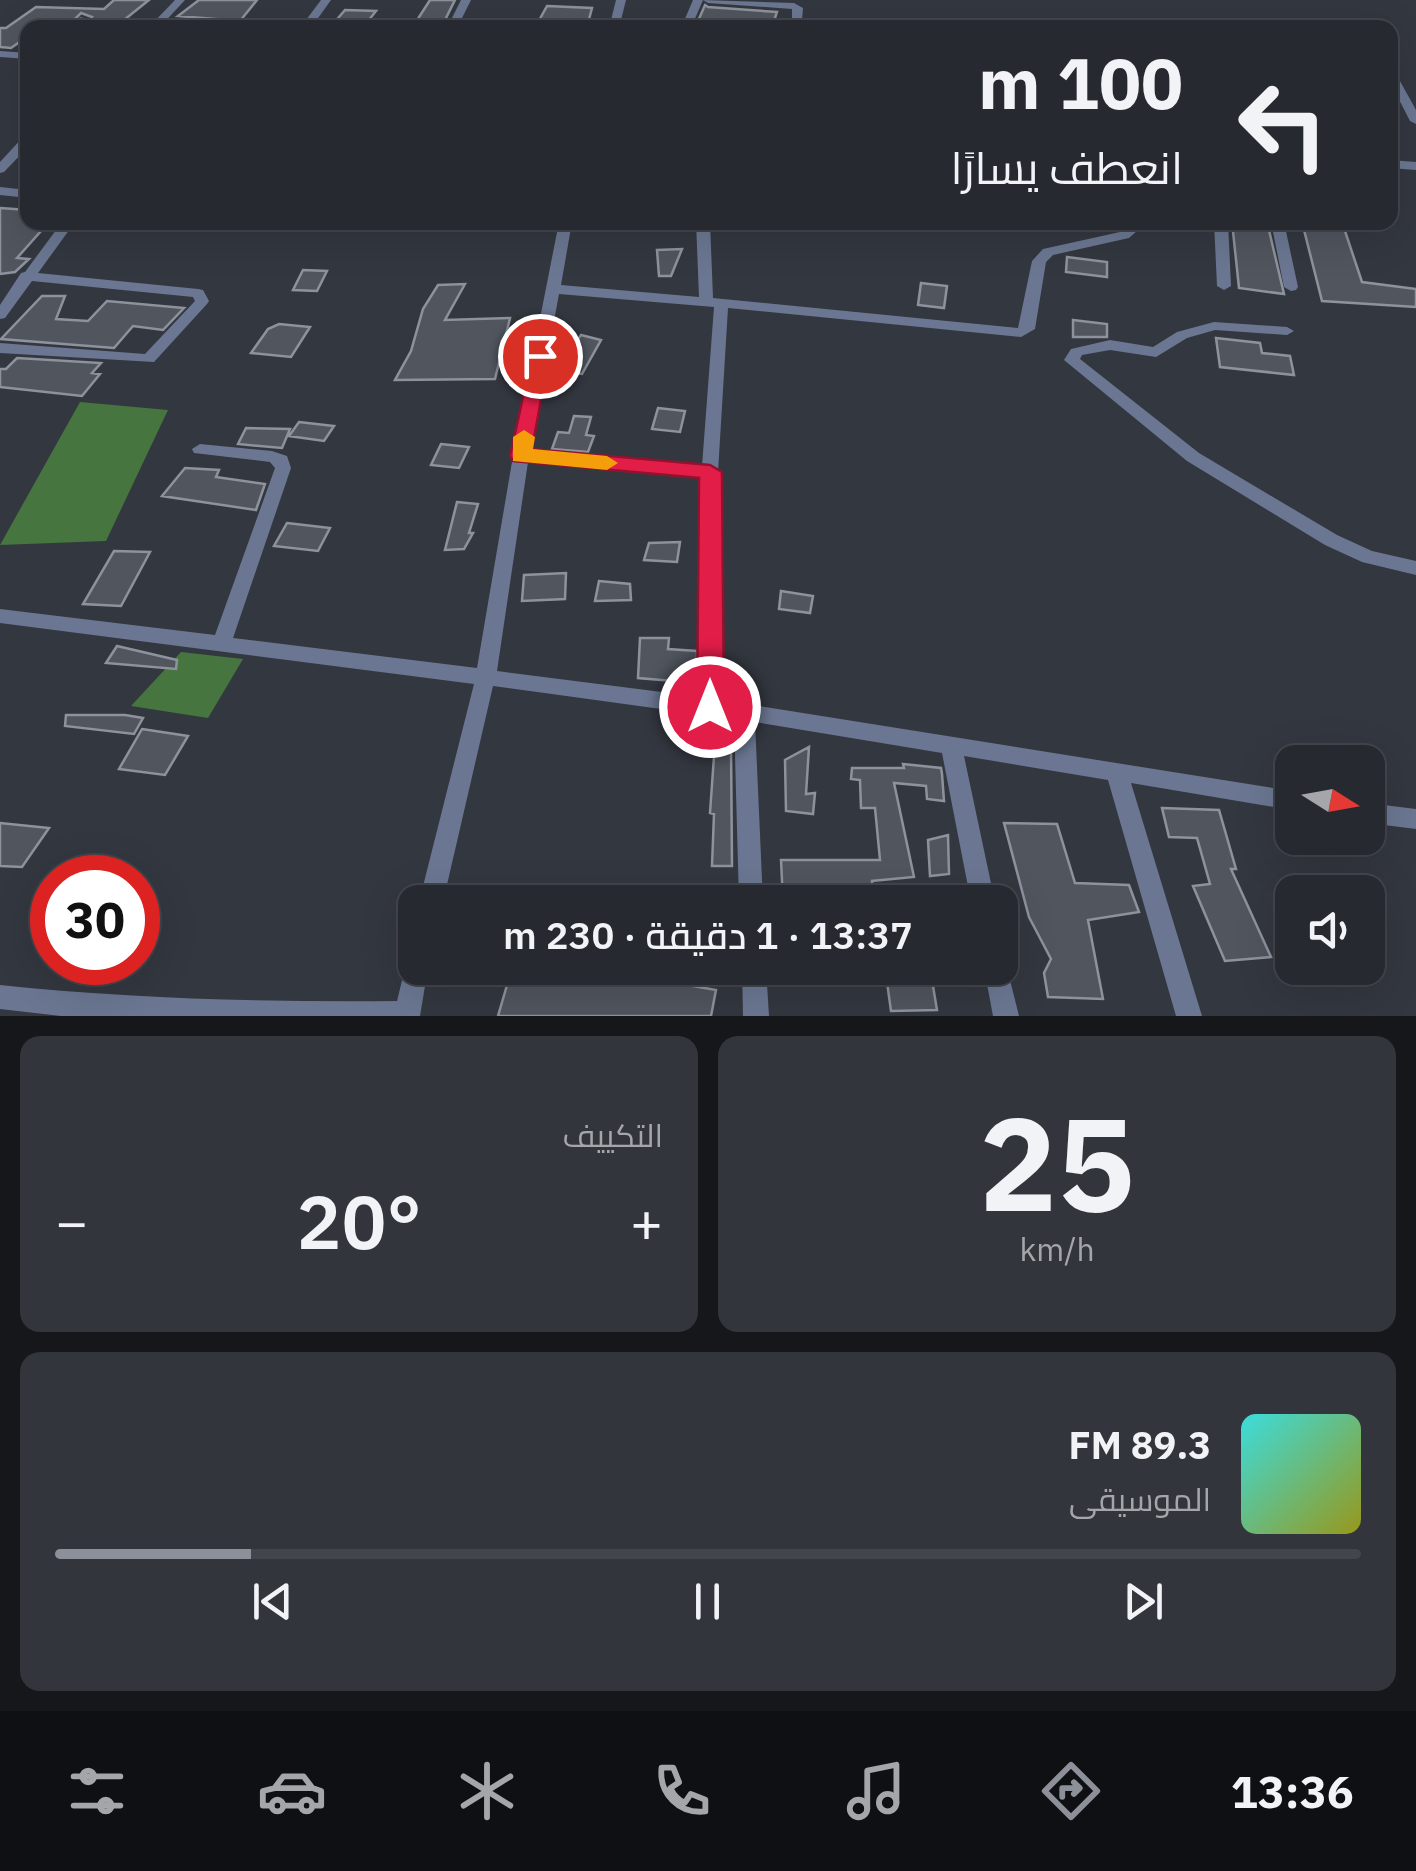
<!DOCTYPE html>
<html lang="ar">
<meta charset="utf-8">
<style>
:root{--surface:#26292f;--page:#32353b;--text:#f1f3f6;--muted:#a4a6aa;--line:#42454b;--accent:#8c9099}
body{margin:0;font-family:"IBM Plex Sans",Cairo,sans-serif;background:var(--page);color:var(--text);direction:rtl;height:100vh;display:flex;flex-direction:column;font-size:38px;white-space:nowrap}
*{box-sizing:border-box;margin:0}
p{font-size:32px;color:var(--muted)}
.icon{flex:none;width:55px;height:55px;fill:none;stroke:currentColor;stroke-width:2;stroke-linecap:round;stroke-linejoin:round}
.map{position:relative;height:1016px;overflow:hidden;direction:ltr}
.details{display:flex;flex-direction:column;gap:20px;padding:20px;background:#15171a;flex:1}
.details>*{flex:none}
.hud{position:absolute;left:20px;top:20px;width:1378px;height:210px;border-radius:20px;box-shadow:0 10px 40px #0002,0 0 0 2px var(--line);direction:rtl;background:#26292f;color:var(--text);overflow:hidden}
.needle{width:65px;rotate:101deg}
.controls{position:absolute;left:1275px;top:745px;display:grid;gap:20px}
.controls a{display:grid;place-items:center;width:110px;height:110px;border-radius:20px;background:var(--surface);box-shadow:0 10px 40px #0002,0 0 0 2px var(--line);font-size:50px}
.speed{position:absolute;left:30px;top:855px;display:flex;gap:20px;font-size:50px;font-weight:700;text-align:center}
.speed>*{display:grid;place-content:center;width:130px;height:130px;border-radius:50%;background:var(--surface);box-shadow:0 10px 40px #0002,0 0 0 2px var(--line);line-height:1}
.speed .limit{border:15px solid #d22;background:#fff;color:#111}
.pin{position:absolute;display:grid;place-items:center;width:85px;height:85px;color:#fff;margin:-42px;border:5px solid #fff;border-radius:50%;box-shadow:0 2px 10px #0007}
.me{position:absolute;width:110px;margin:-55px;rotate:0deg;stroke-linejoin:round;filter:drop-shadow(0 0 8px #0008)}
.turn{display:flex;align-items:center;gap:35px;height:210px;padding:0 50px;font-size:45px}
.turn .icon{width:130px;height:130px;stroke-width:2.5}
.turn b{display:block;font-size:70px;line-height:85px}
.big{font-size:75px;font-weight:600;line-height:1.1}
.details .widget{flex:1;display:flex;flex-direction:column;justify-content:center;gap:15px;min-width:0;padding:0 35px;border-radius:20px;background:var(--page)}
.details .dial{align-items:center;gap:0}
.dial b{font-size:130px;line-height:1}
.song{display:flex;align-items:center;gap:30px}
.cover{width:120px;height:120px;border-radius:15px;background:linear-gradient(135deg,hsl(180 70% 55%),hsl(60 70% 35%))}
.played{height:10px;border-radius:5px;background:linear-gradient(90deg,var(--accent) 15%,var(--line) 15%)}
.keys{display:flex;justify-content:space-around;direction:ltr}
.heat{display:flex;justify-content:space-between;align-items:center;font-size:55px;direction:ltr}
.details .tiles{flex:1;display:grid;gap:20px;grid-template-columns:1fr 1fr}
.widget:last-child{grid-column:span 2}
.trip{position:absolute;left:398px;top:885px;width:620px;height:100px;border-radius:20px;background:var(--surface);box-shadow:0 10px 40px #0002,0 0 0 2px var(--line);font-weight:600;line-height:100px;text-align:center;direction:rtl}
.dock{display:flex;height:160px;justify-content:space-around;align-items:center;background:#0f1013;color:var(--muted)}
.dock .icon{width:70px;height:70px}
.dock .active{color:var(--accent)}
.dock b{font-size:45px;color:var(--text)}
.map>svg:first-child{display:block}
.forest{fill:#46753f}
.building{fill:#50555e;stroke:#8d929c;stroke-width:2.5}
.lines{fill:none;stroke-linecap:round;stroke-linejoin:round}
.street{fill:#6b7792;fill-rule:evenodd}
.route{fill:#e11d48;stroke:#92132f;stroke-width:2.5}
.slow{fill:#f59e0b}
</style>
<div class="map">
<svg width="1416" height="1016" viewBox="0 0 1416 1016">
<rect width="100%" height="100%" fill="#33373f"/>
<!-- forest -->
<path class="forest" d="M80,402l88,8 -62,131 -106,4z
M181,652l62,7 -35,59 -77,-12z"/>
<!-- building -->
<path class="building" d="M114,0h35l-35,28h-28l6,-11 -11,-4 -15,15h-38v8l-17,12 -11,-1v-19h6l30,-21 68,2z
M199,0h58l-17,21 -62,-5z
M430,0h25l-14,28h-29z
M705,5l3,2 69,5 -5,15 -42,1 2,-6 -34,-1z
M547,6l45,2 -5,19 -51,-1z
M345,10l31,1 -11,14 -32,-1z
M0,208l28,2v12h21l-32,36 12,1 -14,13 -15,2z
M1232,222l36,4 16,68 -45,-6z
M1302,222h40l20,60 54,7v18l-94,-6z
M682,249l-11,27h-12l-2,-26z
M1067,257l40,5v15l-41,-5z
M303,270l24,1 -10,20 -24,-1z
M921,283l26,3 -3,22 -26,-3z
M465,284l-20,36 65,-2 -15,61 -100,1 16,-29 12,-42 15,-24z
M42,296h23l-9,23 32,2 19,-20 77,7 -21,22 -30,-4 -19,22 -113,-9z
M1073,320l34,4v13h-34z
M279,324l31,3 -19,30 -40,-4 17,-24z
M581,335l20,5 -19,34 -26,-3z
M1216,338l44,5 2,10 28,3 4,19 -74,-8z
M17,358l84,5 -9,10 8,1 -18,22 -82,-9v-18h6z
M658,408l27,3 -5,21 -28,-3z
M574,416l17,1 -5,18 8,1 -6,16 -36,-3 6,-17 11,1z
M299,422l35,4 -10,15 -35,-5z
M246,428l44,1 -8,19 -44,-4z
M441,444l28,3 -10,21 -28,-3z
M185,468l34,2 -3,7 49,7 -9,26 -94,-14z
M457,502l21,2 -9,29h4l-9,16 -19,1z
M287,523l43,5 -12,23 -44,-5z
M680,542l-3,20 -33,-2 5,-17z
M114,551l36,1 -29,54 -38,-2z
M566,573l-1,26 -43,2 2,-26z
M599,581l31,3 1,16 -36,1z
M781,591l32,5 -3,17 -31,-4z
M640,638h29l-1,11 29,2v32l-59,-5z
M117,646l60,14 -1,9 -70,-6z
M66,715h59l18,3 -9,16 -69,-8z
M142,729l46,7 -23,39 -46,-6z
M715,742l16,2 1,122h-20l2,-52 -4,-1z
M809,747l-3,47 9,-1 -2,21 -27,-3 -1,-51z
M903,764l38,4 1,6 2,27 -17,-2 -1,-13 -32,-3 20,94 -42,4 2,20h-91l-2,-41h99l-5,-52h-14l-1,-28 -9,-1 1,-11h52z
M1162,808l57,2 17,59h-5l40,88 -46,4 -32,-75 17,-2 -13,-46 -28,-1z
M0,823l49,5 -27,39 -22,-1z
M1004,823l53,1 18,59 54,2 10,27 -51,8 15,79 -55,-2 -4,-24 7,-14 -22,-42z
M948,835l1,39 -19,2 -2,-36z
M512,968h79l125,22 -5,26h-213z
M822,968h44l1,17 -47,-2z
M919,968h11l7,42 -46,1 -5,-36z"/>
<g class="lines">
<!-- street -->
<path class="street" d="M175,0h10l-26,28h-11z
M321,0h10l-20,28h-11z
M461,0h10l-14,28h-10z
M616,0h10l-7,28h-10z
M693,0h10l-12,28h-10z
M703,0l91,3 9,5 -1,12 19,2 9,-4 99,10 -97,-4c-10,6 -31,5 -40,-1v-14l-84,-6z
M80,17l9,2 -8,9h-11z
M0,51l28,2v6l-28,-2z
M1390,69l5,3 21,38v14l-6,-3 -20,-39z
M24,136h4v11l-24,25 -4,1v-11z
M1390,160l26,2v8l-26,-2z
M0,187l28,3v8l-28,-3z
M62,222h13l-37,51 160,16 5,1 6,11 -2,3 -53,58 -154,-9v-10l145,11 50,-53 -2,-4 -161,-16 -27,37 -5,1v-14l21,-32 4,-1z
M559,222h13l-11,63 138,12 -3,-75h14l3,76 305,30 14,-67 11,-12 77,-17 12,-10h15l-18,16 -76,17 -7,7 -11,67 -14,8 -293,-29 -10,164 3,228 571,91v19l-161,-27 71,233h-26l-68,-236 -144,-24 31,146h-24l-29,-149 -187,-31 8,180h-24l-5,-183 -241,-33 -50,216h-24l55,-218 -474,-61v-14l215,26 60,-167 -5,-6 -76,-9 -2,-4 8,-5 72,7 15,5 4,12 -58,170 244,30 36,-212zM559,294l155,13 -12,159 -172,-15zM528,462l174,15 -1,220 -204,-26z
M1214,222h14l3,64 -7,4 -7,-4z
M1271,222h13l14,65 -2,3 -5,1 -7,-4z
M1214,322l73,5 7,4 -7,4 -72,-5 -28,8 -31,19 -46,-7 -28,5 -2,4 119,94 138,82 35,16 44,10v14l-54,-13 -37,-17 -138,-84 -123,-101 7,-11 39,-9 43,7 24,-15z
M1368,803l48,6v20l-48,-6z
M415,956v12h13l-8,48h-359l-61,-7v-24c133,14 264,17 397,16l10,-41z
M1000,958l5,2 14,56h-26l-9,-48h16z
M742,968h24l3,48h-26z"/>
</g>
<!-- route -->
<path class="route" d="M533,352l16,4 -17,93 178,16 12,7 2,235 -4,8 -10,3 -13,-11 2,-229 -186,-17 -3,-5z"/>
<!-- slow -->
<path class="slow" d="M524,430l11,7 -2,12 74,7 11,7 -11,7 -94,-9v-24z"/>
</svg>
<div class="controls">
<a><svg class="needle" viewBox="-14 -14 28 28"><path d="M0-13l5 13h-10z" fill="#e53935"/><path d="M0 13l5-13h-10z" fill="#a4a6aa"/></svg></a>
<a><svg class="icon" aria-label="sound" viewBox="0 0 24 24"><path d="M4 9h4l5-4v14l-5-4H4zM17 9q2 3 0 6"/></svg></a>
</div>
<div class="speed"><div class="limit">30</div></div>
<div class="pin" style="left:540px;top:356px;background:#d93025"><svg class="icon" aria-label="arrive" viewBox="0 0 24 24"><path d="M6 21V4h12l-3 4 3 4H6"/></svg></div>
<svg class="me" style="left:710px;top:707px" viewBox="-20 -20 40 40"><circle r="17" fill="#e11d48" stroke="#fff" stroke-width="3"/><path d="M0-11L8 9 0 5-8 9z" fill="#fff"/></svg>
<div class="trip">13:37 · 1 دقيقة · 230 m</div>
<div class="hud">
<div class="turn"><svg class="icon" aria-label="left" viewBox="0 0 24 24"><path d="M17 20v-9H6M10 6l-5 5 5 5"/></svg><div><b>100 m</b>انعطف يسارًا</div></div>
</div>
</div>
<section class="details">
<div class="tiles">
<div class="widget dial"><b>25</b><p>km/h</p></div>
<div class="widget"><p>التكييف</p>
<div class="heat"><a>−</a><b class="big">20°</b><a>+</a></div>
</div>
<div class="widget">
<div class="song"><i class="cover"></i><div><b>89.3 FM</b><p>الموسيقى</p></div></div>
<div class="played"></div>
<div class="keys"><svg class="icon" aria-label="previous" viewBox="0 0 24 24"><path d="M18 5L8 12l10 7zM5 5v14"/></svg><svg class="icon" aria-label="pause" viewBox="0 0 24 24"><path d="M8 5v14M16 5v14"/></svg><svg class="icon" aria-label="next" viewBox="0 0 24 24"><path d="M6 5l10 7-10 7zM19 5v14"/></svg></div>
</div>
</div>
</section>
<nav class="dock">
<b>13:36</b>
<svg class="icon active" aria-label="directions" viewBox="0 0 24 24"><path d="M12 3l9 9-9 9-9-9zM9 14v-3h6M13 9l2 2-2 2"/></svg>
<svg class="icon" aria-label="music" viewBox="0 0 24 24"><path d="M9 18V5l10-2v13"/><circle cx="6" cy="18" r="3"/><circle cx="16" cy="16" r="3"/></svg>
<svg class="icon" aria-label="phone" viewBox="0 0 24 24"><path d="M5 4h4l2 5-3 2q2 4 5 5l2-3 5 2v4C11 20 4 13 5 4z"/></svg>
<svg class="icon" aria-label="climate" viewBox="0 0 24 24"><path d="M12 3v18M4 7l16 10M4 17L20 7"/></svg>
<svg class="icon" aria-label="car" viewBox="0 0 24 24"><path d="M5 17H2v-5l4-1 3-4h7l3 4 3 1v5h-3M9 17h6M6 11h13"/><circle cx="7" cy="17" r="2"/><circle cx="17" cy="17" r="2"/></svg>
<svg class="icon" aria-label="filters" viewBox="0 0 24 24"><path d="M4 7h16M4 17h16"/><circle cx="9" cy="7" r="2"/><circle cx="15" cy="17" r="2"/></svg>
</nav>
